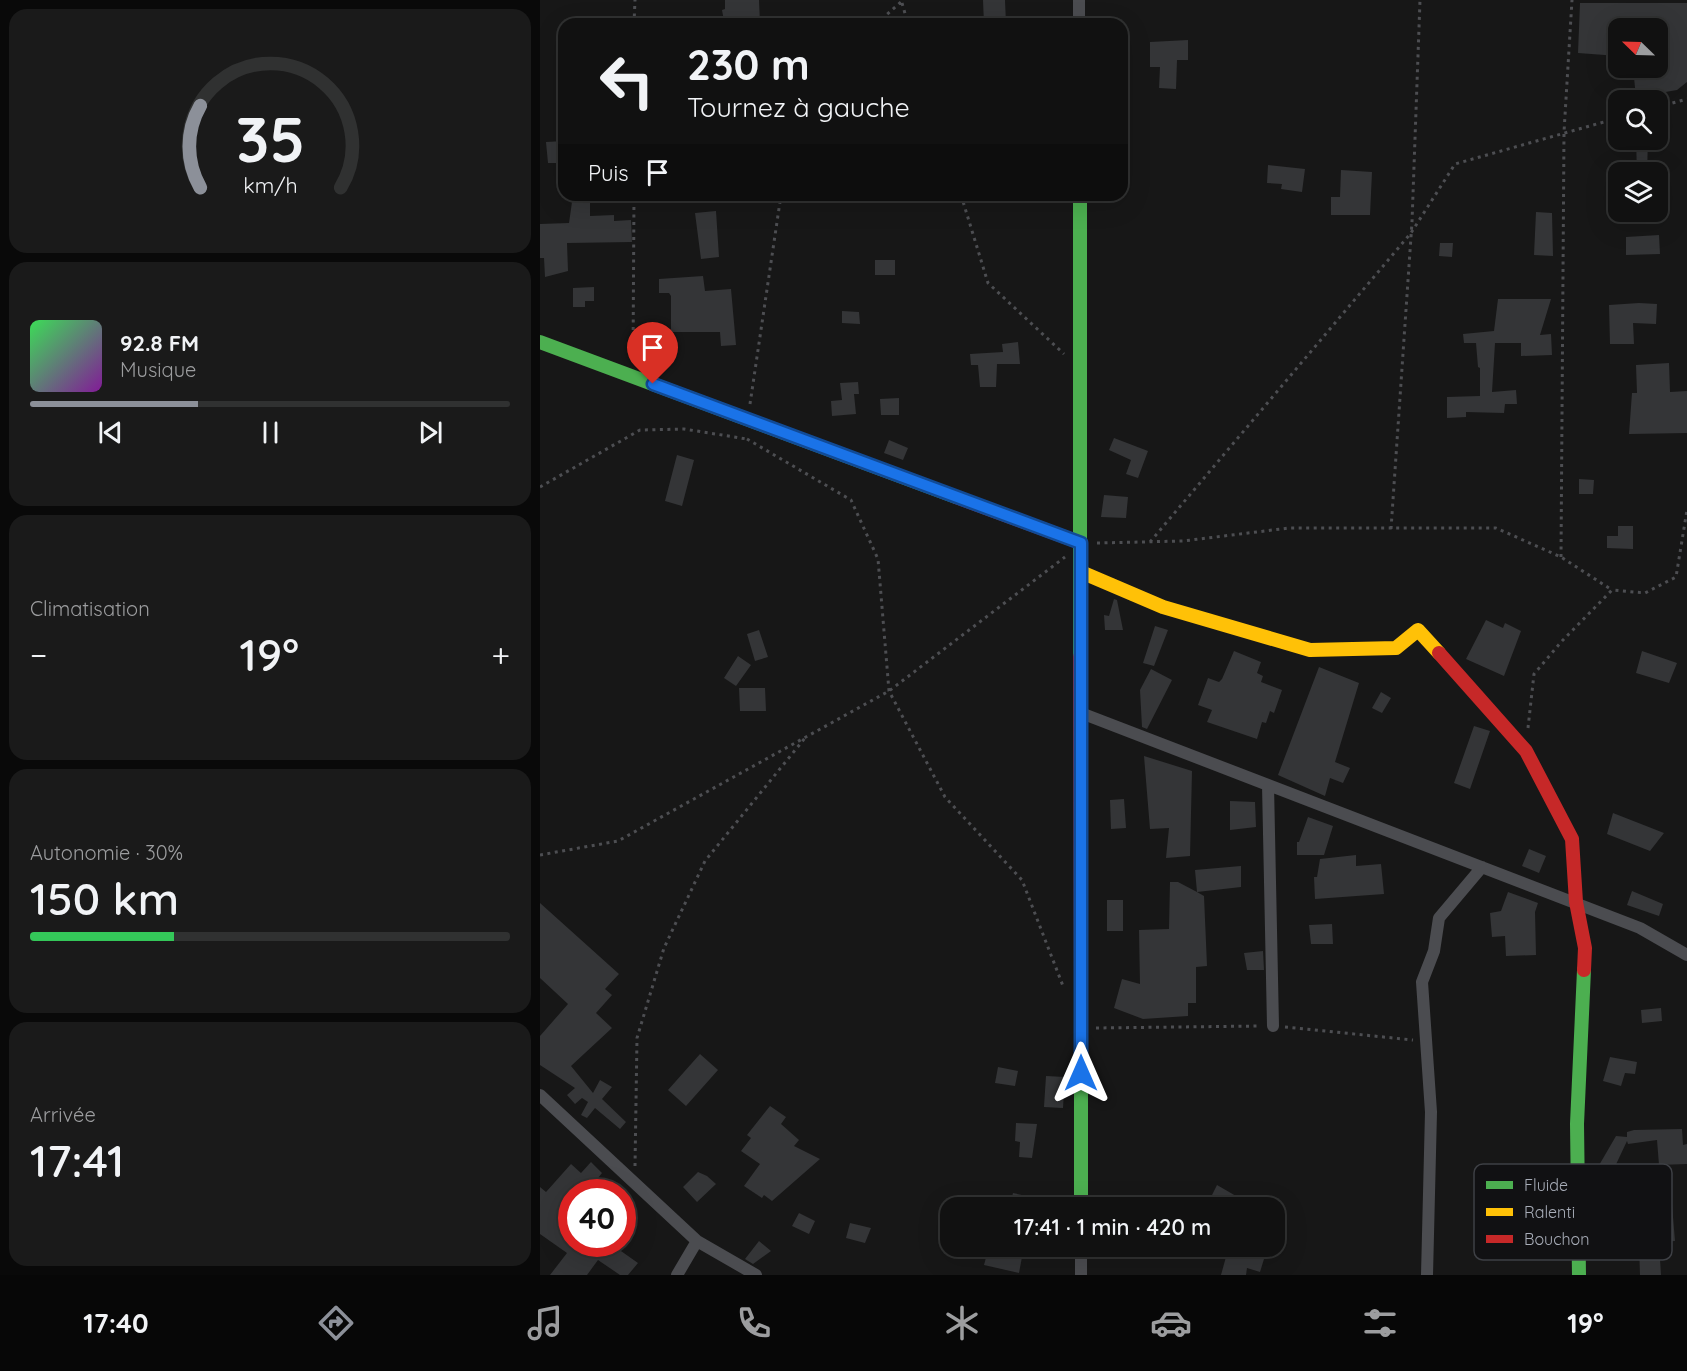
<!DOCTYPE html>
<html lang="fr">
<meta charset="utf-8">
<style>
:root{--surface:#111;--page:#1a1a1a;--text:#f1f3f6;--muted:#9c9d9f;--line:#303131;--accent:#8c9099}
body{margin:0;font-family:Quicksand,sans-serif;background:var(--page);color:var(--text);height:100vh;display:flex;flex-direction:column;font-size:22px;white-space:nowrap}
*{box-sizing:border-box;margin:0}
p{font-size:20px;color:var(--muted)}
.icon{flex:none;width:33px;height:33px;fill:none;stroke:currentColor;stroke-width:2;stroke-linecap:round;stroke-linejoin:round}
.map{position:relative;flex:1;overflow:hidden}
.sheet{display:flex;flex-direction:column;gap:9px;padding:9px;background:#090909;width:540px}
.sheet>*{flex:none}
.guide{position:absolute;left:18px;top:18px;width:570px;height:183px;border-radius:18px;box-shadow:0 6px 24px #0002,0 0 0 2px var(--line);background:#111;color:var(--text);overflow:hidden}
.needle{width:39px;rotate:293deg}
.tools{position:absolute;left:1068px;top:18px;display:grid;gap:12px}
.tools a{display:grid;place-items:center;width:60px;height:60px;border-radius:12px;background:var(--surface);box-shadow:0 6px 24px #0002,0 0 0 2px var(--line);font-size:30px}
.speed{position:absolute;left:18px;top:1179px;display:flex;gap:12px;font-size:30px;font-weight:700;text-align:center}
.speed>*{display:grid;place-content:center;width:78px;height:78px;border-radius:50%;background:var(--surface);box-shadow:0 6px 24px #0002,0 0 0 2px var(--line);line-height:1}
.speed .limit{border:9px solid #d22;background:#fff;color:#111}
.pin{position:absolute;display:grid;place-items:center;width:51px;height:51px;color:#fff;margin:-62px -26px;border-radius:50% 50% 50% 0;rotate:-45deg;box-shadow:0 0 6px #0007}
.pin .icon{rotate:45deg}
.me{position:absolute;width:66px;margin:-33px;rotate:0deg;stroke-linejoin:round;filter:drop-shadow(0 0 4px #0008)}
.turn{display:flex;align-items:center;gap:21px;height:126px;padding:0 30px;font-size:27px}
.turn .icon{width:78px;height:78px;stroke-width:2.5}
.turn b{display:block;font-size:42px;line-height:51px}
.then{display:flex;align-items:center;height:57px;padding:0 30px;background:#0003;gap:12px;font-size:22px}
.big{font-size:45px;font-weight:600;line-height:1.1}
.sheet .widget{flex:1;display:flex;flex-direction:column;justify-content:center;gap:9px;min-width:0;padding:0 21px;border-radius:18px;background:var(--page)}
.sheet .dial{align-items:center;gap:0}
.dial svg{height:156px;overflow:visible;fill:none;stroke:var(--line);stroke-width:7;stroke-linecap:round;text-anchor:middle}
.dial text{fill:var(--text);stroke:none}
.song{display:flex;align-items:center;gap:18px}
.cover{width:72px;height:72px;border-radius:9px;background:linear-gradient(135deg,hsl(130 70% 55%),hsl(290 70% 35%))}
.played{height:6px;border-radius:3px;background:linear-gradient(90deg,var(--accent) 35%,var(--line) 35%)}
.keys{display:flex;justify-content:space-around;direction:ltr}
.heat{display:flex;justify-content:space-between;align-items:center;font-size:33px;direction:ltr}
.charge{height:9px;border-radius:4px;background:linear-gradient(90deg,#34c759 30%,var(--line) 0)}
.trip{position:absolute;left:400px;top:1197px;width:345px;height:60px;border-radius:18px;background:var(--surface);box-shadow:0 6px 24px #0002,0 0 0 2px var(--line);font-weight:600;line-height:60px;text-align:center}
.tab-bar{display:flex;height:96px;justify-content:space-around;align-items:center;background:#070707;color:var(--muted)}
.tab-bar .icon{width:42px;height:42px}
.tab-bar .current{color:var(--accent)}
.tab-bar b{font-size:27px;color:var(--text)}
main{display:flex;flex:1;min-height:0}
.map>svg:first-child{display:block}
.building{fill:#343537}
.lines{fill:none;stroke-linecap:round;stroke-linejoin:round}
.path{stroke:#4d4e52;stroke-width:3;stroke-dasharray:3 4.5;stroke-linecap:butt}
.street{stroke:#4b4c50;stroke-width:12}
.fast{stroke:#4caf50;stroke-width:14}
.slow{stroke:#ffc107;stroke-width:14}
.jam{stroke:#c62828;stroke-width:14}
.route-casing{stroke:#114b97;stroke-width:15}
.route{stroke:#1a73e8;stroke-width:10}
.key{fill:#111113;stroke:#3e4045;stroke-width:1.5}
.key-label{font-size:16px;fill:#a8adb8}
</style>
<main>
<section class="sheet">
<div class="widget dial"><svg viewBox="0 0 100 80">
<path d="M14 69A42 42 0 1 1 86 69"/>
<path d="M14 69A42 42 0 0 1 14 27" stroke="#8c9099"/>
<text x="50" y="56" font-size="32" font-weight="700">35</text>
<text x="50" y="72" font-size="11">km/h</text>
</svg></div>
<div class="widget">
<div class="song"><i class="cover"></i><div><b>92.8 FM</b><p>Musique</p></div></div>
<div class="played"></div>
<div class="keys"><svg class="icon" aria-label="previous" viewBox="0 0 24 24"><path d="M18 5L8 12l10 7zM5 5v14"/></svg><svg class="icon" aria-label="pause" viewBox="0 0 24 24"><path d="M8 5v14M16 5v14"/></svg><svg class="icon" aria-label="next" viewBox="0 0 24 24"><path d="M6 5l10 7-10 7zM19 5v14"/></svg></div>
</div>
<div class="widget"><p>Climatisation</p>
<div class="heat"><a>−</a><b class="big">19°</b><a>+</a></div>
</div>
<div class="widget"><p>Autonomie · 30%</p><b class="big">150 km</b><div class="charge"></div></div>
<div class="widget"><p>Arrivée</p><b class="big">17:41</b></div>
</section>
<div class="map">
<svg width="1147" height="1275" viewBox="0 0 1147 1275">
<rect width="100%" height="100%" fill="#171717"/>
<!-- building -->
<path class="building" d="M185,0h34l1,24h-22v-5l-14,2 -2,-11 3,-1z
M443,0h22l1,24h-22z
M1040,3h107v79l-10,8 -41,7 -3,-29h25v-40h-40v28l-40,-3z
M648,40v20h-11l-1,29 -17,-1 1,-21h-10v-25z
M1096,140h12l-1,32h-10z
M24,141v22h-16l-2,-21z
M728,165l37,4 -3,23 -21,-3 1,-5 -15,-1z
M801,170l31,2 -2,43h-39v-18h9z
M33,195h17v21l24,-1v6l17,-1 1,22 -65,1 1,28 -23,6 -1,-19h-4v-34l29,-1z
M176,211l3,46 -18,2 -6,-46z
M996,212l16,1 1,43 -19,-1z
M1119,235l1,19 -34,1v-18z
M900,243h13l-1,14 -13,-1z
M335,260h20v15h-20z
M163,276l2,15 26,-2 5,56 -15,1 -1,-14h-49v-36l-2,-3h-10v-14z
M54,287v14h-9v6h-12v-19z
M958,299h53l-11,36 11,-1 1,21 -31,1v-13h-26l-3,49 24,-2 1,14h-12l-1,9 -38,-1v5l-19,1v-21l33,-1v-28l-2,-1 -2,-24h-12l-1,-9 31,-3z
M1099,303l18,1 -1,20 -23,-1 1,21h-24l-1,-39z
M302,311l17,1 1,12 -18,-1z
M478,342l2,22h-23l-1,23h-16l-2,-22h-7l-1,-11 33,-2 -1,-8z
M1129,363l1,29 17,-1v42l-58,1 3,-41h5l-1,-28z
M318,382l1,12h-5l2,20 -24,2 -1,-15 11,-1 -2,-17z
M359,398v17h-18l-1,-16z
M574,438l34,13 -10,27 -12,-4 5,-14 -22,-10z
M349,440l19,8 -5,12 -19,-7z
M137,455l17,5 -12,46 -17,-5z
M1039,479l15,1 -1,14h-14z
M564,495l24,2 -2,21 -25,-1z
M1078,526h15v23l-26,-1v-12h11z
M574,599l3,1 6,30h-18l-1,-15 5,1z
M946,620l17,8 2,-5 16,8 -17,45 -38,-17z
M615,626l13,4 -14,36 -11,-3z
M219,630l9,27 -13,4 -8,-27z
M694,651l27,11 -4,11 6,3 -2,6 21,8 -8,23 -4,-2 -4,12 -4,-1 -5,17 -50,-17 5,-12 -14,-5 10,-27 11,4 3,-3z
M1102,651l35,12 -8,20 -33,-10z
M198,656l13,9 -15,21 -12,-8z
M779,667l40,16 -24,79 15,6 -7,15 -13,-5 -5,18 -47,-21z
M611,669l21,11 -25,49 -5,-2 -2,-37z
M199,688h26l1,23h-26z
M841,692l10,6 -9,15 -10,-5z
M934,726l16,5 -20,58 -16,-6z
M604,756l48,15 -2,85 -24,2 3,-30 -19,1z
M584,799l2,29 -15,1 -1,-29z
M690,801l25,1 1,25 -26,3z
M1073,813l51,20 -14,18 -43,-17z
M768,817l25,9 -9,29h-27v-13h2z
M989,849l17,7 -7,17 -17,-7z
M816,855v11l25,-2 3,30 -69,5 -1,-22h3l3,-18z
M701,866v21l-44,5 7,4 3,70 -11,1v36h-8v13l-45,3 -29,-11 8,-29 18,5 -1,-54 30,-1 1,-47h8l19,10 -2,-22z
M1092,891l31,13 -4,12 -32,-11z
M968,892l30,11 -3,9 1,43 -30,1 -1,-20 -13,1 -2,-24 11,-2z
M567,900h16v31h-16z
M0,903l79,71 -14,15 7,6 -16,18 16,15 -41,38 22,27 7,-13 12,7 -10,12 24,23 -6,7 -25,-21 -8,10 -6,-3 7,-13 -6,-4 -7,6 -8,-9 8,-7 -35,-23v-29l28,-32 -28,-26z
M792,924l1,20h-22l-2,-19z
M723,951l1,19h-17l-3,-17z
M1121,1008l1,13 -20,2 -1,-13z
M160,1054l18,16 -32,36 -18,-16z
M1070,1057l27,5 -2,12 -10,-1 -4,13 -18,-5z
M458,1067l20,4 -3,15 -20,-3z
M506,1076l19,1 -2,31 -19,-1z
M230,1106l16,11 -5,7 18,16 -5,6 26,13 -48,42 -8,-6 -2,3 -18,-12 16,-22 -19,-13 10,-13 -4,-3z
M476,1123l21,1 -5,34 -13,-1 1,-15 -5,-1z
M1142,1129l1,16 4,-1v20l-28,1 -2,-25 -29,4 -1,-3 -16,34 -13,-8 18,-31 11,1v-5l7,-2z
M51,1162l11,11 -4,5 12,5 -4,9h-34v52h39l27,19 -10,12h-8l-22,-15 -11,15h-37l17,-22 -27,-19v-47l6,5 25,-28 10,9z
M158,1172l9,4 9,8 -19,18 -14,-15z
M677,1185l19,11 -9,12h-8l-9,-9z
M473,1193l41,9 -1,6h-44z
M1132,1205l3,36 -15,1v-36z
M259,1213l16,8 -6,13 -17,-8z
M310,1223l21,5 -6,15 -19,-5z
M219,1241l12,10 -18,13 -8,-5z
M1119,1243l2,32h-21l-1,-31z
M689,1246h39l-8,26 -13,-4 -1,7h-25z
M448,1250l34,7 -3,16 -35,-8z"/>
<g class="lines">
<!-- path -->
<path class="path" d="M362,3l6,21
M94,24l1,-24
M336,24l25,-22
M1118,107l29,-8
M421,195l27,88 76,71
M93,360l1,-165
M210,404l31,-209
M207,439l104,61 27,59 11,132 56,106 77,83 41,106
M0,487l100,-57 44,-1 63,10
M851,529l21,-307 8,-222
M610,542l261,-309 44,-69 163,-46
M557,543l86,-2 106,-13h207l65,29 51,33
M1021,557l3,-425 8,-132
M988,728l6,-54 28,-33 50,-51 33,3 31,-16 11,-67
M0,855l78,-14 271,-150 176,-134
M745,1027l128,13
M556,1028l164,-2
M95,1166l2,-128 27,-90 41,-87 100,-123"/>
<!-- street -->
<path class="street" d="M539,0v24
M541,713l559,215 47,27
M728,785l5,241
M0,1095l157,146 59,34
M541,1246v29
M137,1275l20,-34
M887,1275l4,-163 -9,-130 12,-31 5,-33 43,-51"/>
<!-- fast -->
<path class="fast" d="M540,195v462
M0,342l416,155
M541,990v218
M1039,1275l-2,-151 7,-154"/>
<!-- slow -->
<path class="slow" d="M541,572l82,35 147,43 86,-2 22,-18 21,23"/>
<!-- jam -->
<path class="jam" d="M416,497l125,46
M899,653l87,98 46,88 4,63 9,46 -1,22
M540,657l1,333"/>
</g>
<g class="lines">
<!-- route casing -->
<g class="route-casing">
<path id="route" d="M113,384l428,159v530"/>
</g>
<!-- route -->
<use href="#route" class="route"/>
</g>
<!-- legend -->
<rect x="934" y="1164" width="198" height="96" rx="9" class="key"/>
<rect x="946" y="1181" width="27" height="8" fill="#4caf50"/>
<rect x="946" y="1208" width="27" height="8" fill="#ffc107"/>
<rect x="946" y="1235" width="27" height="8" fill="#c62828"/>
<g class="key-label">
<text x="984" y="1191">Fluide</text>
<text x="984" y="1218">Ralenti</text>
<text x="984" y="1245">Bouchon</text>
</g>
</svg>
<div class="tools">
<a><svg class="needle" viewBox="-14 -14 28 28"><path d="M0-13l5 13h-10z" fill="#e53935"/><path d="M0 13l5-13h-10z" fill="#9c9d9f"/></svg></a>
<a><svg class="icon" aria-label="search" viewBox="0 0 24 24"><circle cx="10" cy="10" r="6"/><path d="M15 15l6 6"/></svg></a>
<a><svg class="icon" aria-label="layers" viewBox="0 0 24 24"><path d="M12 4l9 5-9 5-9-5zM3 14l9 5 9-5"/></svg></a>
</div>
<div class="speed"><div class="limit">40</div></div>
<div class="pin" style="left:113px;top:384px;background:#d93025"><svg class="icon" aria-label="arrive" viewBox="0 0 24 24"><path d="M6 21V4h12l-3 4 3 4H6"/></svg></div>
<svg class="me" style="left:541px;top:1073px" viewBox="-20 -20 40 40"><path d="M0-17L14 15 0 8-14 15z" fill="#1a73e8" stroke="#fff" stroke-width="4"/></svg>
<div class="trip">17:41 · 1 min · 420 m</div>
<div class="guide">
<div class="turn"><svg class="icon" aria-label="left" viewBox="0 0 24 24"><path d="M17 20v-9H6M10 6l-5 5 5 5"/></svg><div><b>230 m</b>Tournez à gauche</div></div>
<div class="then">Puis<svg class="icon" aria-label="arrive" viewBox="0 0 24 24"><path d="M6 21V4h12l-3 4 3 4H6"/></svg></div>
</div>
</div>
</main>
<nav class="tab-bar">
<b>17:40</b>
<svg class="icon current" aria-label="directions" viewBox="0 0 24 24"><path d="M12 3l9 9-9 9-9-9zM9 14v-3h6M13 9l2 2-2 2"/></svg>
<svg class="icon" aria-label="music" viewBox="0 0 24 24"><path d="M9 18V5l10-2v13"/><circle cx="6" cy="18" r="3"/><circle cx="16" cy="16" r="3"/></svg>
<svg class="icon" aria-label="phone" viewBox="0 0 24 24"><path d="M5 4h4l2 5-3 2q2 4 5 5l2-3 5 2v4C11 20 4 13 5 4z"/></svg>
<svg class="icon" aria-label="climate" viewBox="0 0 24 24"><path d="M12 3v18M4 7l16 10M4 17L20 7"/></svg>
<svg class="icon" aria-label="car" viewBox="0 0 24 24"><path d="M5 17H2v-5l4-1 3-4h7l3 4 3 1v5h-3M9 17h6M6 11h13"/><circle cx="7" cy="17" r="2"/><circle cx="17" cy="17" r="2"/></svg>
<svg class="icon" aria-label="filters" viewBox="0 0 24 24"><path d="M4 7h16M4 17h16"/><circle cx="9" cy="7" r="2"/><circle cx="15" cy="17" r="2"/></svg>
<b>19°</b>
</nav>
